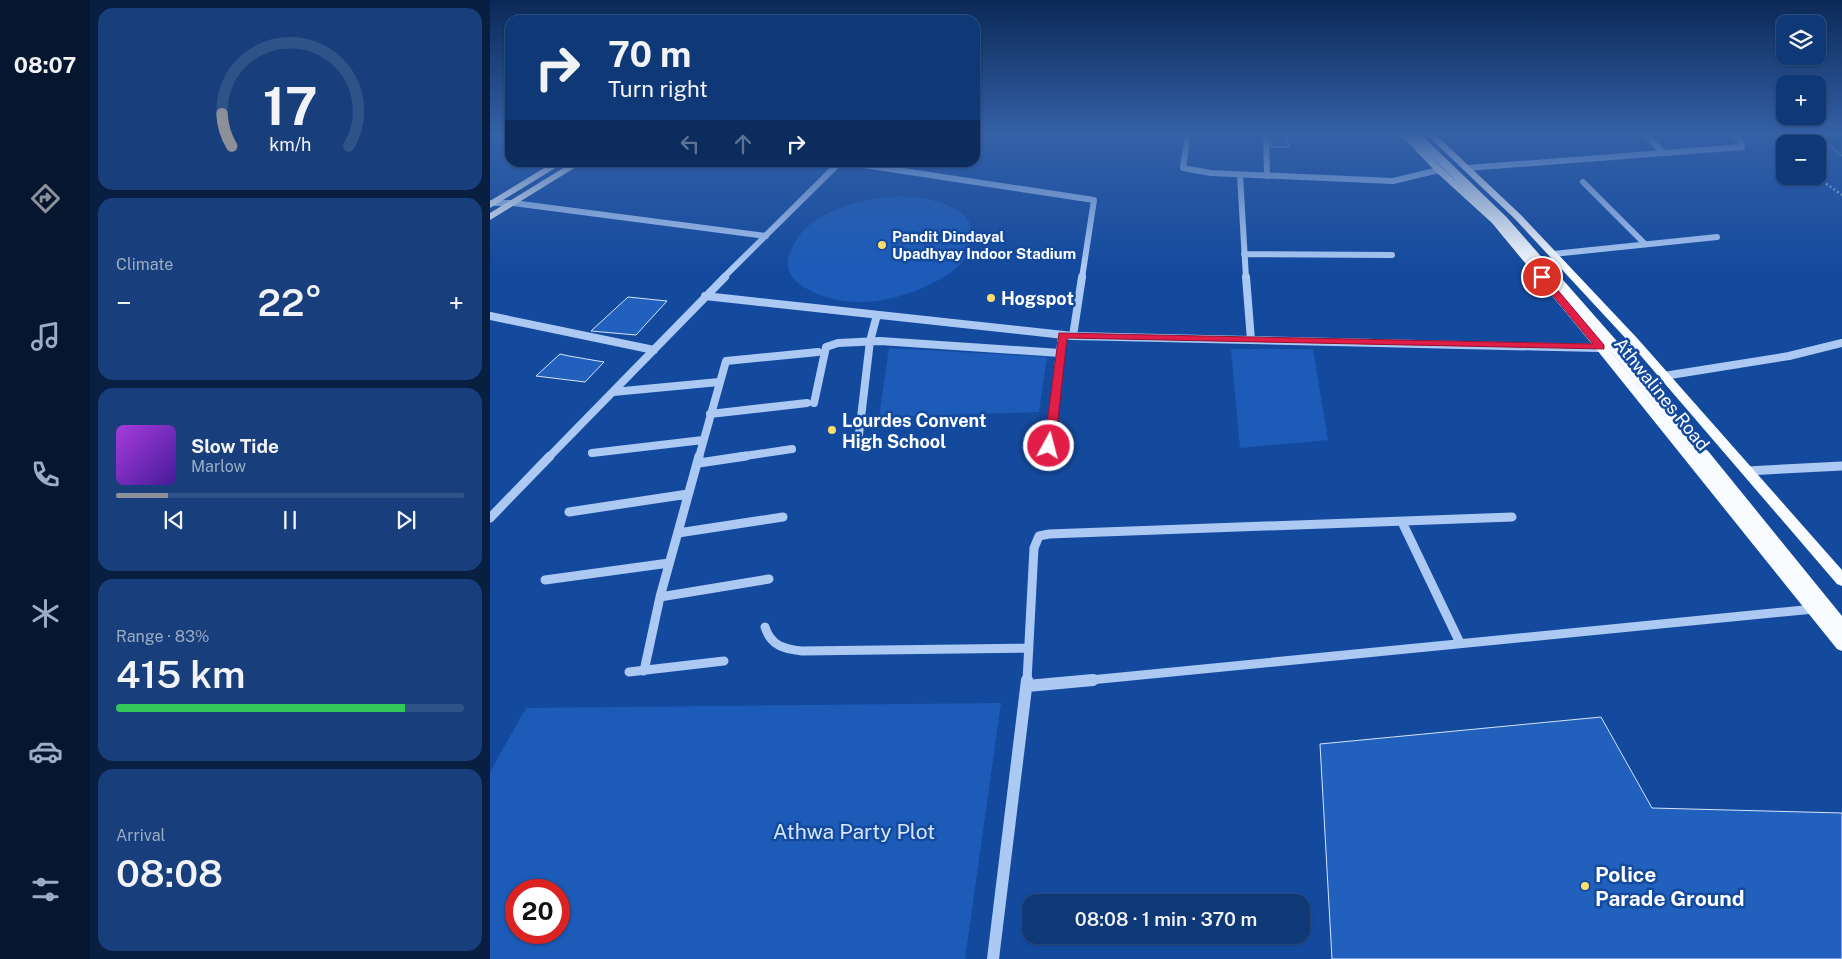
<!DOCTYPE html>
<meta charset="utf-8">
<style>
:root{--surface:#0f3876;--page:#183f7b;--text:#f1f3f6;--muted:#9bacc5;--line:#2f5288;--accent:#8c9099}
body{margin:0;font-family:"Public Sans",sans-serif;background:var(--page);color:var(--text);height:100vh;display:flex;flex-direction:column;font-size:19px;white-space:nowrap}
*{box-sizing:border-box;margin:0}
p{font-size:16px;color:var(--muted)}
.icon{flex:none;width:28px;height:28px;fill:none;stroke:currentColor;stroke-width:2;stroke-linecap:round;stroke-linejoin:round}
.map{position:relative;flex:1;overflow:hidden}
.drawer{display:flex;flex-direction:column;gap:8px;padding:8px;background:#081f41;width:400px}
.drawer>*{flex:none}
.guide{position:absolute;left:15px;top:15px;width:475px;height:152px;border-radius:15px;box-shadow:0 1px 4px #0004,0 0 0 1px var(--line);background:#0f3876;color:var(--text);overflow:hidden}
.fabs{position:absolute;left:1286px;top:15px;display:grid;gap:10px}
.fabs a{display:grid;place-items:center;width:50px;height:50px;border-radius:10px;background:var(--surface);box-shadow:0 1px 4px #0004,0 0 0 1px var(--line);font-size:25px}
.speed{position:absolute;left:15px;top:879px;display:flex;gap:10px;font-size:25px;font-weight:700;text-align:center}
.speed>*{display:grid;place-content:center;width:65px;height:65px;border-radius:50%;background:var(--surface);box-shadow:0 1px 4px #0004,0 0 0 1px var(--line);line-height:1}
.speed .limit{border:8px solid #d22;background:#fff;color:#111}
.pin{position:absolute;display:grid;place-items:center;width:42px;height:42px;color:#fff;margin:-21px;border:2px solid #fff;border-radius:50%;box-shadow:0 1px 5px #0007}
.me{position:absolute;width:55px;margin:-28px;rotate:7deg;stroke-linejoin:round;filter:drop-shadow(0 0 4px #0008)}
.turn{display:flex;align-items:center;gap:18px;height:105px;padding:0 20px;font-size:22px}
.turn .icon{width:65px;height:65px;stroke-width:2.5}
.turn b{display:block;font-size:35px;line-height:42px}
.lanes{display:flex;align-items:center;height:48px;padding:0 20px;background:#0003;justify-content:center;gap:25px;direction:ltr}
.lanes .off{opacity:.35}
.big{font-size:38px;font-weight:600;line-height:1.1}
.drawer .tile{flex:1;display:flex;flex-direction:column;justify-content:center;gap:8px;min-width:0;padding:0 18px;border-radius:15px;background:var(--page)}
.drawer .dial{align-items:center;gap:0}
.dial svg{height:130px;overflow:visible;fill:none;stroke:var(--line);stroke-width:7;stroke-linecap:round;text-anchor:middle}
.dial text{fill:var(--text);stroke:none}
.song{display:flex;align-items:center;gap:15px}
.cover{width:60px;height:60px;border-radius:8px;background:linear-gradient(135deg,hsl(280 70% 55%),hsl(260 70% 35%))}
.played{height:5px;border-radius:2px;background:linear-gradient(90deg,var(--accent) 15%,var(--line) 15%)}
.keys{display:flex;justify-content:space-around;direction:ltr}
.heat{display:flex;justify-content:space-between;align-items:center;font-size:28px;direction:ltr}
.charge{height:8px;border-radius:4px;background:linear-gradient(90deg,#34c759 83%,var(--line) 0)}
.trip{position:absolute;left:532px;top:894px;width:288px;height:50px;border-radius:15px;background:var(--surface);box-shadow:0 1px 4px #0004,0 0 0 1px var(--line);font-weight:600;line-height:50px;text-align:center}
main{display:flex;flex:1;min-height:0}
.tab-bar{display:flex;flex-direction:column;width:90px;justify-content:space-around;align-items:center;background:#06162f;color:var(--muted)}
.tab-bar .icon{width:35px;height:35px}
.tab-bar .selected{color:var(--accent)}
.tab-bar b{font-size:22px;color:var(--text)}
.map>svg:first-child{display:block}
.green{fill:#1c5bb8;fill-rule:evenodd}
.water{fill:#0d367b;stroke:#9ec3f6}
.building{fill:#2260bd;stroke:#d4e5fd}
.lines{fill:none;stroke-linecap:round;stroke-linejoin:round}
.path{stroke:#acc9f4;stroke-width:2.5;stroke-dasharray:2 2.5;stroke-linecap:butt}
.minor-far3{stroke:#acc9f4;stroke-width:6}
.minor-far2{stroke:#acc9f4;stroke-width:8}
.minor-far1{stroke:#acc9f4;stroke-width:9}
.minor{stroke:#acc9f4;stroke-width:12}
.major{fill:#f8fbff;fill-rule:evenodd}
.major-bridge-far2{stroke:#f8fbff;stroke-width:9}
.major-bridge-far1{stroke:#f8fbff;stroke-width:11}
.major-bridge{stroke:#f8fbff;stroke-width:14}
.route{fill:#e11d48;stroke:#92132f}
.poi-dot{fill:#ffdc6e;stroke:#144a9e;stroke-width:2}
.labels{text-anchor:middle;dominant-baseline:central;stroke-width:5;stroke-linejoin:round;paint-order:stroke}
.far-poi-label{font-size:15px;font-weight:bold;fill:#fff;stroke:#144a9e;text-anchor:start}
.poi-label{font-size:18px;font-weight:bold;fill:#fff;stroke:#144a9e;text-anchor:start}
.street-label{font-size:18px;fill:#fff;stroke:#144a9e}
.near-park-label{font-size:21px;fill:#d4e5fd;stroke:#144a9e}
.near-poi-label{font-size:21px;font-weight:bold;fill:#fff;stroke:#144a9e;text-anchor:start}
</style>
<main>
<nav class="tab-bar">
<b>08:07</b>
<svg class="icon selected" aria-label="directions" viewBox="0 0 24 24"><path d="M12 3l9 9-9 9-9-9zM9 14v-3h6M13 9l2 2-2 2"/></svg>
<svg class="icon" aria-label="music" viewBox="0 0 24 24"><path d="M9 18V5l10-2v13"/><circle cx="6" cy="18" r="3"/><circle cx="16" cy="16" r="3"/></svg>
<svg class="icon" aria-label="phone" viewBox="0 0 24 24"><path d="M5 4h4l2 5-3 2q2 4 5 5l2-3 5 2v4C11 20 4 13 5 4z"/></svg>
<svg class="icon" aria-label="climate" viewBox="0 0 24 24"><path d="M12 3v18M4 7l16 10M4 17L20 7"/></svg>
<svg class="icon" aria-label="car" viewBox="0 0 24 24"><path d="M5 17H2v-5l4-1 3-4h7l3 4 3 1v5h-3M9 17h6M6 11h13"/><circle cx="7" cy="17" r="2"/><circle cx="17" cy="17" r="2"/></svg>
<svg class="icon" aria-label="filters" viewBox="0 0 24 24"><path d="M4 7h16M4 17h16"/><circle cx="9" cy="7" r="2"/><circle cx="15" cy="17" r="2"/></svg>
</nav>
<section class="drawer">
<div class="tile dial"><svg viewBox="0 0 100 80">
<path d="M14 69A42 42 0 1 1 86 69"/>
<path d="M14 69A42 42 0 0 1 8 49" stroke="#8c9099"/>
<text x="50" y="56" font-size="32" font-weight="700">17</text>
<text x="50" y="72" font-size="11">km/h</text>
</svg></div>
<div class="tile"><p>Climate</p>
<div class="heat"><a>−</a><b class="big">22°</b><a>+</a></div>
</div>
<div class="tile">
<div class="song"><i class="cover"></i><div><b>Slow Tide</b><p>Marlow</p></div></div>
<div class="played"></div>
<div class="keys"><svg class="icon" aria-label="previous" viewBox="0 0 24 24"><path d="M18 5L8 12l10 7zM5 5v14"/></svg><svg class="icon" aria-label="pause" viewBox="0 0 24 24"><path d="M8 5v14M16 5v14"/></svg><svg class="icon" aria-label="next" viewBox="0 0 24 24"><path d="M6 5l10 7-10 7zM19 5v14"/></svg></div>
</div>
<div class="tile"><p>Range · 83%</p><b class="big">415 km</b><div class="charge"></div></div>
<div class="tile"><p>Arrival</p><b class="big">08:08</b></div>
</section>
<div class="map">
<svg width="1352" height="959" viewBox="0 0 1352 959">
<rect width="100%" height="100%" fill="#144a9e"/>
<!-- green -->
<path class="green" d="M408,196c26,2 81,7 73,45 -2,11 -8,22 -17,29 -39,28 -98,44 -143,21 -8,-4 -19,-11 -22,-20 -3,-10 0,-17 4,-25 17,-37 69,-46 105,-50z
M399,348l158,9 -8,55 -160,5z
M741,349h82l15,91 -88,8z
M511,703l-36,256h-475v-187l36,-64zM26,890h43v42h-43z"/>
<!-- water -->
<path class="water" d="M1325,133h27v23z"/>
<!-- building -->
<path class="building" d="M781,133h15l3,14h-18z
M138,297l39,4 -31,34 -45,-4z
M70,354l9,2 35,6 -19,20 -49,-6z
M1111,717l51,91 190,5v146h-510l-12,-215z"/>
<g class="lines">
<!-- path -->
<path class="path" d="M1273,133l22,21
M1325,176l27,19"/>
<!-- minor-far3 -->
<path class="minor-far3" d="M698,133l-5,35 28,5 182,8 46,-11
M776,133l1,43
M1153,133l20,19
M354,162l250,38 -12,78
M977,168l275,-21 -1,-6 -10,-8
M750,175l6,103
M1093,182l62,62
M0,203h23l253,33
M754,254l148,1
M1063,254l164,-17
M233,278l117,-116"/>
<!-- minor-far2 -->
<path class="minor-far2" d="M756,277l5,63
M215,296l368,40 567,13
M0,316l164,34
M583,336l9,-59
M1174,376l125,-20 53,-13
M123,392l106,-10
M324,403l12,-56 12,-4 42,-2 180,12
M220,414l97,-11
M368,443l12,-102 7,-26
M559,446l13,-111
M102,453l111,-13
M59,457l176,-180
M209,457l27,-96 92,-9
M248,457l54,-8"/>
<!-- minor-far1 -->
<path class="minor-far1" d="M209,463l47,-7
M1257,471l95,-5
M79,512l119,-18
M0,518l60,-62
M912,522l58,121
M188,533l105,-16
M55,580l124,-17
M170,597l109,-18
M275,627c6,19 19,22 37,24l227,-3
M154,671l16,-74 39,-141
M139,672l95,-11
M537,681l7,-133 5,-12 10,-2 463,-17
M590,681l734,-72"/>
<!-- minor -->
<path class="minor" d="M537,686l66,-6
M503,959l34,-279"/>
<!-- major -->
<path class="major" d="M909,133h9l34,35 56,51 107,125 237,289v18l-5,-2 -240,-299 -105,-127 -56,-51z
M935,133h9l87,82 116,123 205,232v16l-5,-2 -208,-242 -114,-123z
M64,162h11l-75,46v-7z
M83,162h11l-94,58v-7z"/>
<!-- major-bridge-far2 -->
<path class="major-bridge-far2" d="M923,133l90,87 51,58"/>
<!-- major-bridge-far1 -->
<path class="major-bridge-far1" d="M1063,277l59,67 92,113"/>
<!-- major-bridge -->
<path class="major-bridge" d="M1213,456l139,171"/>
</g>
<!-- sky -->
<linearGradient id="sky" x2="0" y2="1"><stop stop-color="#0b2957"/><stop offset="0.5" stop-color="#3460a6"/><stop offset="1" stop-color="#3460a6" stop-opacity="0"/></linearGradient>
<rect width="1352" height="268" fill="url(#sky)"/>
<!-- route -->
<path class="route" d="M1052,274l3,1 59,70v4l-537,-11 -12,108 -6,4 -5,-4 15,-113 534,11 -54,-65 -1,-2z"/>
<!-- markers -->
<g class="poi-dot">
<circle cx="392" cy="245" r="5"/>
<circle cx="501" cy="298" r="5"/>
<circle cx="342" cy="430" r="5"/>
<circle cx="1095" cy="886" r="5"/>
</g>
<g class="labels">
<!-- far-poi labels -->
<g class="far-poi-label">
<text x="402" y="236">Pandit Dindayal<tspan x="402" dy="17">Upadhyay Indoor Stadium</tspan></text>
</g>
<!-- poi labels -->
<g class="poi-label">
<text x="511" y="298">Hogspot</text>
<text x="352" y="420">Lourdes Convent<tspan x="352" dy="21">High School</tspan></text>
</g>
<!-- street labels -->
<g class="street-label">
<text transform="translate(1172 394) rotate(51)">Athwalines Road</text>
</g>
<!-- near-park labels -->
<g class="near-park-label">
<text x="364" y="831">Athwa Party Plot</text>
</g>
<!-- near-poi labels -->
<g class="near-poi-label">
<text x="1105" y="874">Police<tspan x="1105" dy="24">Parade Ground</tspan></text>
</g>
</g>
</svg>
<div class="fabs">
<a><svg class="icon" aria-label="layers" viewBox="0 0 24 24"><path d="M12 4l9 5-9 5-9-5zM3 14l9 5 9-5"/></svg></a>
<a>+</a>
<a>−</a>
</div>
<div class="speed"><div class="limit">20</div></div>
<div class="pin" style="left:1052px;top:277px;background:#d93025"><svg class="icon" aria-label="arrive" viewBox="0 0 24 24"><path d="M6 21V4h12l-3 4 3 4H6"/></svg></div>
<svg class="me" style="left:559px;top:446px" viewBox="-20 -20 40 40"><circle r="17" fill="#e11d48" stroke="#fff" stroke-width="3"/><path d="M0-11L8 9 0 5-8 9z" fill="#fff"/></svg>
<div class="trip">08:08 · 1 min · 370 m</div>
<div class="guide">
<div class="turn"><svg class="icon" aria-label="right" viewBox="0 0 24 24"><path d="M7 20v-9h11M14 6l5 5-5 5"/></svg><div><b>70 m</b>Turn right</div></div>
<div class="lanes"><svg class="icon off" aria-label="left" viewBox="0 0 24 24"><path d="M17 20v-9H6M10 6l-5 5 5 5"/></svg><svg class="icon off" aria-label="ahead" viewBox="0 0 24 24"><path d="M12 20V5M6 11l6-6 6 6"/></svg><svg class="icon" aria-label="right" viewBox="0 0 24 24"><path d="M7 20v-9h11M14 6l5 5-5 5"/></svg></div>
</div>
</div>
</main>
